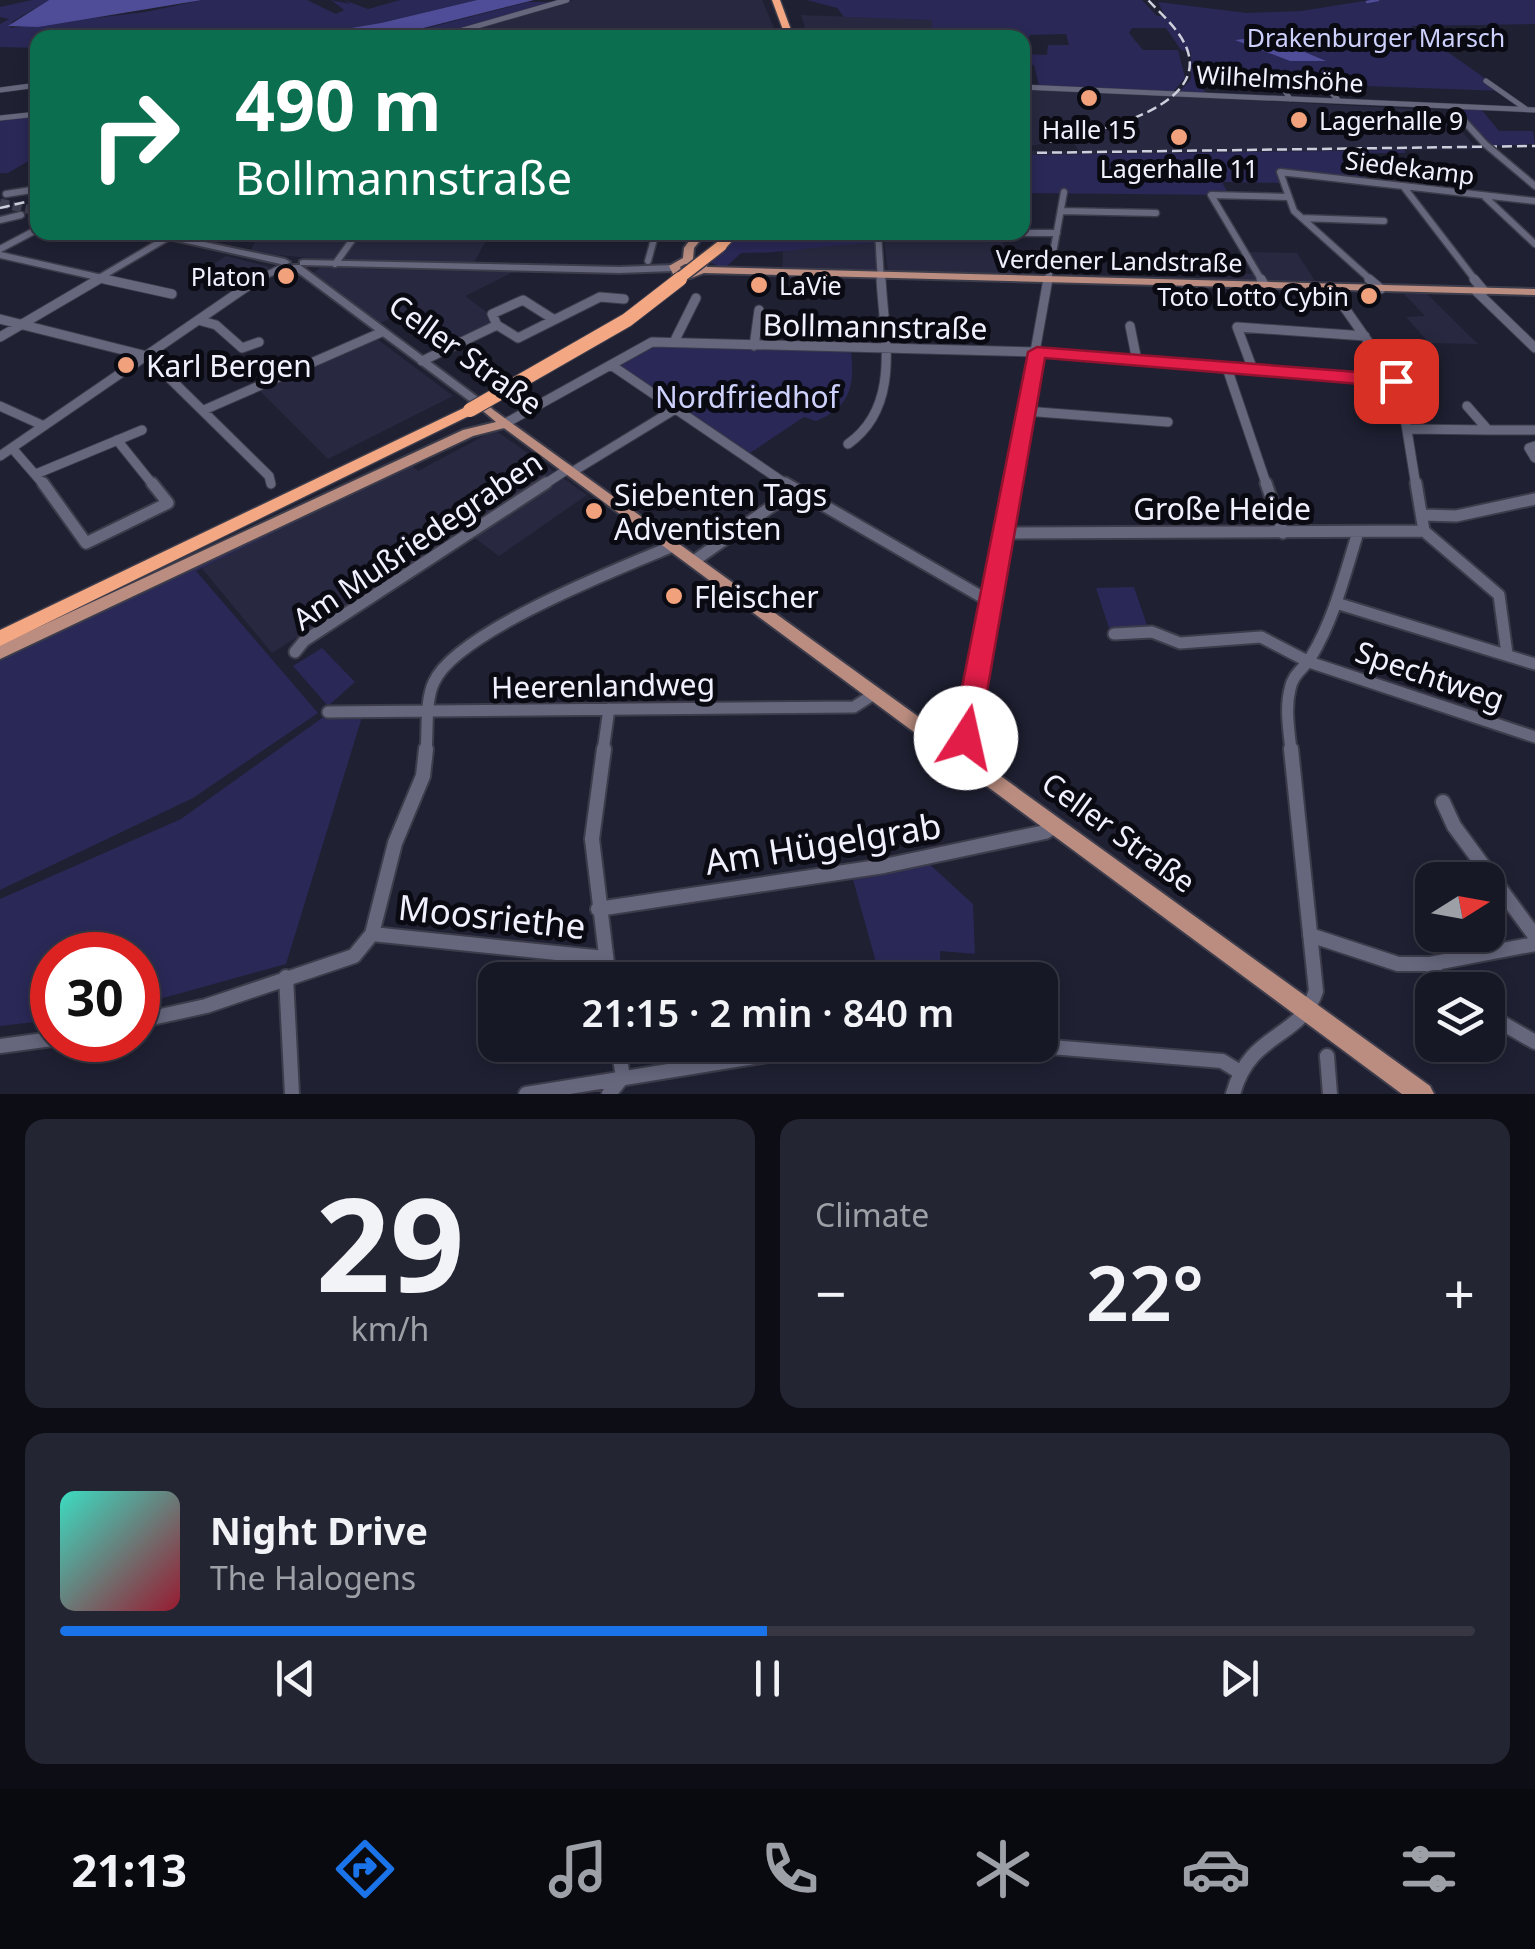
<!DOCTYPE html>
<meta charset="utf-8">
<style>
:root{--surface:#171826;--page:#242532;--text:#f1f3f6;--muted:#9ea0a7;--line:#363743;--accent:#1a73e8}
body{margin:0;font-family:"Noto Sans",sans-serif;background:var(--page);color:var(--text);height:100vh;display:flex;flex-direction:column;font-size:38px;white-space:nowrap}
*{box-sizing:border-box;margin:0}
p{font-size:32px;color:var(--muted)}
.icon{flex:none;width:55px;height:55px;fill:none;stroke:currentColor;stroke-width:2;stroke-linecap:round;stroke-linejoin:round}
.map{position:relative;height:1094px;overflow:hidden}
.details{display:flex;flex-direction:column;gap:25px;padding:25px;background:#0d0d15;flex:1}
.details>*{flex:none}
.banner{position:absolute;left:30px;top:30px;width:1000px;height:210px;border-radius:20px;box-shadow:0 5px 15px #0003,0 0 0 2px var(--line);background:#0b6e4f;color:#fff;overflow:hidden}
.needle{width:65px;rotate:79deg}
.tools{position:absolute;left:1415px;top:862px;display:grid;gap:20px}
.tools a{display:grid;place-items:center;width:90px;height:90px;border-radius:20px;background:var(--surface);box-shadow:0 5px 15px #0003,0 0 0 2px var(--line);font-size:50px}
.speed{position:absolute;left:30px;top:932px;display:flex;gap:20px;font-size:50px;font-weight:700;text-align:center}
.speed>*{display:grid;place-content:center;width:130px;height:130px;border-radius:50%;background:var(--surface);box-shadow:0 5px 15px #0003,0 0 0 2px var(--line);line-height:1}
.speed .limit{border:15px solid #d22;background:#fff;color:#111}
.pin{position:absolute;display:grid;place-items:center;width:85px;height:85px;color:#fff;margin:-42px;border-radius:20px;box-shadow:0 5px 15px #0006}
.me{position:absolute;width:110px;margin:-55px;rotate:10deg;stroke-linejoin:round;filter:drop-shadow(0 0 8px #0008)}
.turn{display:flex;align-items:center;gap:35px;height:210px;padding:0 40px;font-size:45px}
.turn .icon{width:130px;height:130px;stroke-width:2.5}
.turn b{display:block;font-size:70px;line-height:85px}
.big{font-size:75px;font-weight:600;line-height:1.1}
.details .widget{flex:1;display:flex;flex-direction:column;justify-content:center;gap:15px;min-width:0;padding:0 35px;border-radius:20px;background:var(--page)}
.details .dial{align-items:center;gap:0}
.dial b{font-size:130px;line-height:1}
.song{display:flex;align-items:center;gap:30px}
.cover{width:120px;height:120px;border-radius:15px;background:linear-gradient(135deg,hsl(170 70% 55%),hsl(350 70% 35%))}
.played{height:10px;border-radius:5px;background:linear-gradient(90deg,var(--accent) 50%,var(--line) 50%)}
.keys{display:flex;justify-content:space-around;direction:ltr}
.heat{display:flex;justify-content:space-between;align-items:center;font-size:55px;direction:ltr}
.details .tiles{flex:1;display:grid;gap:25px;grid-template-columns:1fr 1fr}
.widget:last-child{grid-column:span 2}
.trip{position:absolute;left:478px;top:962px;width:580px;height:100px;border-radius:20px;background:var(--surface);box-shadow:0 5px 15px #0003,0 0 0 2px var(--line);font-weight:600;line-height:100px;text-align:center}
.tabs{display:flex;height:160px;justify-content:space-around;align-items:center;background:#090a0f;color:var(--muted)}
.tabs .icon{width:70px;height:70px}
.tabs .on{color:var(--accent)}
.tabs b{font-size:45px;color:var(--text)}
.map>svg:first-child{display:block}
.built{fill:#282840}
.green{fill:#2a2856}
.water{fill:#4f4c98}
.lines{fill:none;stroke-linecap:round;stroke-linejoin:round}
.stream{stroke:#4f4c98;stroke-width:2.5}
.secondary-tunnel{stroke:#3e3f51;stroke-width:9;stroke-dasharray:9 4;stroke-linecap:butt}
.street-far4-casing{stroke:#3c3c4b;stroke-width:6}
.street-far3-casing{stroke:#3c3c4b;stroke-width:9}
.street-far2-casing{stroke:#3c3c4b;stroke-width:11}
.street-far1-casing{stroke:#3c3c4b;stroke-width:15}
.street-casing{stroke:#3c3c4b;stroke-width:18}
.secondary-casing{stroke:#3c3c4b;stroke-width:4}
.primary-casing{stroke:#3c3c4b;stroke-width:4}
.highway-casing{stroke:#3c3c4b;stroke-width:3}
.street-far4{stroke:#66677d;stroke-width:5}
.street-far3{stroke:#66677d;stroke-width:6}
.street-far2{stroke:#66677d;stroke-width:9}
.street-far1{stroke:#66677d;stroke-width:11}
.street{stroke:#66677d;stroke-width:14}
.secondary{fill:#66677d;fill-rule:evenodd}
.primary{fill:#bb8d80;fill-rule:evenodd}
.highway{fill:#f3a782;fill-rule:evenodd}
.rail{stroke:#cecfdd;stroke-width:2.5;stroke-dasharray:10 5;stroke-linecap:butt}
.street-bridge-casing{stroke:#3c3c4b;stroke-width:9;stroke-linecap:butt}
.highway-bridge-far1-casing{stroke:#3c3c4b;stroke-width:14;stroke-linecap:butt}
.highway-bridge-casing{stroke:#3c3c4b;stroke-width:16;stroke-linecap:butt}
.street-bridge{stroke:#66677d;stroke-width:6}
.highway-bridge-far1{stroke:#f3a782;stroke-width:11}
.highway-bridge{stroke:#f3a782;stroke-width:14}
.route{fill:#e11d48;stroke:#92132f;stroke-width:2.5}
.poi-dot{fill:#f1a17b;stroke:#0a0a12;stroke-width:4}
.labels{text-anchor:middle;dominant-baseline:central;stroke-width:10;stroke-linejoin:round;paint-order:stroke}
.far-park-label{font-size:25px;fill:#ced1fc;stroke:#0a0a12}
.far-street-label{font-size:25px;fill:#f0f1fe;stroke:#0a0a12}
.far-poi-label{font-size:25px;fill:#f0f1fe;stroke:#0a0a12;text-anchor:start}
.street-label{font-size:30px;fill:#f0f1fe;stroke:#0a0a12}
.poi-label{font-size:30px;fill:#f0f1fe;stroke:#0a0a12;text-anchor:start}
.park-label{font-size:30px;fill:#ced1fc;stroke:#0a0a12}
.near-street-label{font-size:35px;fill:#f0f1fe;stroke:#0a0a12}
</style>
<div class="map">
<svg width="1535" height="1094" viewBox="0 0 1535 1094">
<rect width="100%" height="100%" fill="#1f2032"/>
<!-- built -->
<path class="built" d="M573,0h189l15,35 -349,3 26,-4z
M801,15l132,5 -1,17h-124z
M1022,88l411,22 14,5 26,29 15,5 -465,6v-4h56l-8,-12 -48,8z
M259,233h231l-16,30 -153,-4 -54,-5 -16,-4z
M883,233h117l12,43 -124,-4z
M838,243h41l2,30 -99,-1 1,-21z
M1247,252l50,1 20,31 -114,-3 -11,-22 23,1 8,13 37,1z
M226,256l44,11 -28,19 -43,-12z
M321,267l42,2 150,3 -48,24 23,17 2,9 -30,18 -44,-33 -36,16 -68,-49z
M1404,294h23l51,50 -49,-1 -23,-26 19,-1z
M377,339l76,57 -125,63 -70,-70z
M495,430l92,65 -88,61 -27,-20 6,-14 -206,131 -72,-87 211,-101 7,6z"/>
<!-- green -->
<path class="green" d="M32,0h17l-37,22 -2,6 135,-16 57,-12h105l29,14 8,-4 -13,-10 19,4 -6,-4 24,9 32,-9h77l-96,23 -84,14 -259,1 -1,10 -37,-1v-23l9,-5 -9,-2v-10z
M807,0h335l15,16h8l-7,-14 89,11 54,-2 69,-11h165v24l-124,2 92,65 -138,-5 -69,-15 -88,5 -7,6 5,12 -27,-2 12,-13v-27l-10,-2 -15,-22h-34l-3,5 14,17h35l7,28 -12,14 -134,-6 -5,-21 -11,-1v-10l24,1 1,-10h21l-3,-11 -36,1 -7,16 -1,-13 -90,-1v-17l-88,-3 -7,-9z
M528,2h30l-104,32 -66,4z
M1456,108l25,1 18,22h34l2,13 -45,2z
M37,115l-3,6 3,1v34l-29,17h-8v-54z
M1405,150v3h-59l22,28 -90,-10 2,12 -58,-1 7,13 -206,-2 -1,-38z
M741,233h137l1,10c-49,0 -91,11 -138,10l-16,15 -14,-5z
M653,345l198,7c4,34 -1,56 -35,69l-12,-4 -57,38 -129,-90z
M411,465l-215,106 122,142 -125,85 -193,92v-231z
M1134,587l14,41h-39l-13,-40z
M322,648l33,34 -27,24 -35,-40z
M362,717l-76,247 -148,41v-50h-86v65l-52,6v-127l181,-80 141,-101z
M927,862l46,42 2,50 -35,-3 1,29h-60l-29,-104z"/>
<!-- water -->
<path class="water" d="M49,0h153l-164,27 -30,-1z
M477,0h57l-146,37h-91l84,-14z
M1252,38l29,4 45,19h-36l-55,-21z"/>
<g class="lines">
<!-- stream -->
<path class="stream" d="M1367,2l11,-2"/>
<!-- secondary-tunnel -->
<path class="secondary-tunnel" d="M0,203l31,7"/>
<!-- street-far4 casing -->
<g class="street-far4-casing">
<path id="street-far4" d="M458,38l2,-7 107,-31
M1277,78l13,21
M1486,81l40,28
M1022,87l513,23
M1328,89l11,12
M0,90l38,-5
M1452,107l14,16
M0,118l38,-4"/>
</g>
<!-- street-far3 casing -->
<g class="street-far3-casing">
<path id="street-far3" d="M1464,121l21,23
M1497,154l38,32
M1403,186l73,95
M6,194l32,-5
M1485,197l50,47
M1061,211l95,2
M1302,218l82,3
M0,220l21,-5
M878,232l3,49
M1009,233h48
M0,249l38,-20
M0,255l115,26
M648,261l8,-29
M335,264l23,-32
M94,281l73,-43
M254,281l31,-15
M1048,281l16,-89
M1262,281l-51,-86 77,2
M1372,281l-78,-70 -14,-39 255,29"/>
</g>
<!-- street-far2 casing -->
<g class="street-far2-casing">
<path id="street-far2" d="M104,279l68,15
M1261,279l4,7
M1369,279l12,10
M1474,279l10,12
M1330,287l70,100 16,99
M1476,291l59,57
M0,319l147,37 122,120 2,8
M198,320l18,5 26,23 17,-6
M497,325l21,13 82,-41 24,2
M497,325l-5,-11 31,-14 30,19
M1130,326l7,35
M0,337l99,-58
M674,342l22,-44
M754,346l5,-36
M422,361l75,-36
M611,365l178,121
M1227,368l40,118
M1253,370l-16,-43 128,9
M0,406l44,20
M204,410l178,-78
M1025,411l143,11
M504,424l148,-82 385,10 360,29
M1409,429l79,1 -21,-24
M1488,430h47
M117,440l37,46
M848,444c54,-38 36,-108 33,-165
M1535,446l-6,2 6,10
M12,448l33,38
M0,456l258,-177
M572,472l105,-64
M36,474l106,-44
M542,486l26,-17
M1011,486l37,-207"/>
</g>
<!-- street-far1 casing -->
<g class="street-far1-casing">
<path id="street-far1" d="M43,483l43,60 82,-40 -16,-20
M785,483l204,118
M1266,483l17,50
M1424,515l32,1 79,-17
M1424,531l75,64 8,59
M1003,533l421,-2 -8,-48
M694,561l101,-71
M1336,603l199,61
M1114,634l38,-2 28,11 81,-6 48,25 226,75
M295,652l9,-11 242,-158
M328,712l526,-5 20,-13
M426,751c2,-20 -1,-51 8,-69 22,-50 186,-114 239,-136
M603,751l6,-42
M957,751l9,-13 46,-255
M1291,751c-2,-21 -6,-42 -1,-62 3,-16 14,-20 21,-32 23,-38 34,-83 47,-125"/>
</g>
<!-- street casing -->
<g class="street-casing">
<path id="street" d="M426,749l-3,27 -28,67 -23,91 233,24
M604,749l-12,90 17,141
M956,753l3,-4
M1443,802l11,24 81,110
M598,909l286,-43 161,-34 10,-6
M1310,935l88,29h32l105,-20
M1430,964l17,26
M286,977l6,117
M1488,1015l47,27
M138,1021l68,-15 148,-50 18,-22
M618,1045l5,33
M1026,1045l196,16 18,11
M0,1046l52,-7
M1327,1056l3,38
M526,1094l303,-49
M609,1094l13,-16
M1233,1094c17,-63 67,-54 83,-103l-25,-242"/>
</g>
<!-- secondary casing -->
<g class="secondary-casing">
<path id="secondary" d="M28,208h10v6l-10,-2z
M137,232h20l128,27 5,3 -5,3z
M303,260l316,7 54,-2 5,3 -5,3 -54,2 -319,-8 191,142 2,3 -6,4 -194,-145v-4h7v-4z"/>
</g>
<!-- primary casing -->
<g class="primary-casing">
<path id="primary" d="M696,232h11l-13,16 -1,11 12,2 2,6 828,22v6l-831,-22 -13,5 -17,-2 -5,-10 14,-8 1,-10zM685,264l11,2 1,3 -15,2 -2,-4z
M488,406l942,680 4,8h-32l-898,-666 -31,8 -473,223v-14l463,-215 33,-8 -14,-12z"/>
</g>
<!-- highway casing -->
<g class="highway-casing">
<path id="highway" d="M772,0h8l14,38h-8z
M727,232h13l-15,17h-8l-2,-3z
M470,405l7,5 -2,3 -475,233v-16z"/>
</g>
<!-- street-far4 -->
<use href="#street-far4" class="street-far4"/>
<!-- street-far3 -->
<use href="#street-far3" class="street-far3"/>
<!-- street-far2 -->
<use href="#street-far2" class="street-far2"/>
<!-- street-far1 -->
<use href="#street-far1" class="street-far1"/>
<!-- street -->
<use href="#street" class="street"/>
<!-- secondary -->
<use href="#secondary" class="secondary"/>
<!-- primary -->
<use href="#primary" class="primary"/>
<!-- highway -->
<use href="#highway" class="highway"/>
<!-- rail -->
<path class="rail" d="M1047,142c39,-8 163,-32 140,-93 -8,-20 -25,-34 -39,-49
M1022,153l513,-7
M0,208l38,-9"/>
<!-- street-bridge casing -->
<g class="street-bridge-casing">
<path id="street-bridge" d="M1485,144l12,10"/>
</g>
<!-- highway-bridge-far1 casing -->
<g class="highway-bridge-far1-casing">
<path id="highway-bridge-far1" d="M676,281l45,-35"/>
</g>
<!-- highway-bridge casing -->
<g class="highway-bridge-casing">
<path id="highway-bridge" d="M470,410l157,-90 53,-41"/>
</g>
<!-- street-bridge -->
<use href="#street-bridge" class="street-bridge"/>
<!-- highway-bridge-far1 -->
<use href="#highway-bridge-far1" class="highway-bridge-far1"/>
<!-- highway-bridge -->
<use href="#highway-bridge" class="highway-bridge"/>
</g>
<!-- route -->
<path class="route" d="M1037,347l359,28 10,6 -10,6 -351,-29 -66,380 -4,8 -9,4 -10,-4 -4,-8 76,-386z"/>
<!-- markers -->
<g class="poi-dot">
<circle cx="1089" cy="98" r="10"/>
<circle cx="1299" cy="120" r="10"/>
<circle cx="1179" cy="137" r="10"/>
<circle cx="286" cy="276" r="10"/>
<circle cx="759" cy="285" r="10"/>
<circle cx="1369" cy="296" r="10"/>
<circle cx="126" cy="365" r="10"/>
<circle cx="594" cy="511" r="10"/>
<circle cx="674" cy="596" r="10"/>
</g>
<g class="labels">
<!-- far-park labels -->
<g class="far-park-label">
<text x="1376" y="37">Drakenburger Marsch</text>
</g>
<!-- far-street labels -->
<g class="far-street-label">
<text transform="translate(1280 78) rotate(3)">Wilhelmshöhe</text>
<text transform="translate(1410 167) rotate(7)">Siedekamp</text>
<text transform="translate(1119 260) rotate(1)">Verdener Landstraße</text>
</g>
<!-- far-poi labels -->
<g class="far-poi-label">
<text x="1319" y="120">Lagerhalle 9</text>
<text x="1089" y="129" text-anchor="middle">Halle 15</text>
<text x="1179" y="168" text-anchor="middle">Lagerhalle 11</text>
<text x="266" y="276" text-anchor="end">Platon</text>
<text x="779" y="285">LaVie</text>
<text x="1349" y="296" text-anchor="end">Toto Lotto Cybin</text>
</g>
<!-- street labels -->
<g class="street-label">
<text transform="translate(875 326) rotate(1)">Bollmannstraße</text>
<text transform="translate(466 354) rotate(36)">Celler Straße</text>
<text x="1222" y="508">Große Heide</text>
<text transform="translate(417 540) rotate(-34)">Am Mußriedegraben</text>
<text transform="translate(1430 675) rotate(19)">Spechtweg</text>
<text transform="translate(603 685) rotate(-1)">Heerenlandweg</text>
<text transform="translate(1119 832) rotate(36)">Celler Straße</text>
</g>
<!-- poi labels -->
<g class="poi-label">
<text x="146" y="365">Karl Bergen</text>
<text x="614" y="494">Siebenten Tags<tspan x="614" dy="34">Adventisten</tspan></text>
<text x="694" y="596">Fleischer</text>
</g>
<!-- park labels -->
<g class="park-label">
<text x="747" y="396">Nordfriedhof</text>
</g>
<!-- near-street labels -->
<g class="near-street-label">
<text transform="translate(823 843) rotate(-9)">Am Hügelgrab</text>
<text transform="translate(492 916) rotate(6)">Moosriethe</text>
</g>
</g>
</svg>
<div class="tools">
<a><svg class="needle" viewBox="-14 -14 28 28"><path d="M0-13l5 13h-10z" fill="#e53935"/><path d="M0 13l5-13h-10z" fill="#9ea0a7"/></svg></a>
<a><svg class="icon" aria-label="layers" viewBox="0 0 24 24"><path d="M12 4l9 5-9 5-9-5zM3 14l9 5 9-5"/></svg></a>
</div>
<div class="speed"><div class="limit">30</div></div>
<div class="pin" style="left:1396px;top:381px;background:#d93025"><svg class="icon" aria-label="arrive" viewBox="0 0 24 24"><path d="M6 21V4h12l-3 4 3 4H6"/></svg></div>
<svg class="me" style="left:966px;top:738px" viewBox="-20 -20 40 40"><circle r="19" fill="#fff"/><path d="M0-13L10 11 0 6-10 11z" fill="#e11d48"/></svg>
<div class="trip">21:15 · 2 min · 840 m</div>
<div class="banner">
<div class="turn"><svg class="icon" aria-label="right" viewBox="0 0 24 24"><path d="M7 20v-9h11M14 6l5 5-5 5"/></svg><div><b>490 m</b>Bollmannstraße</div></div>
</div>
</div>
<section class="details">
<div class="tiles">
<div class="widget dial"><b>29</b><p>km/h</p></div>
<div class="widget"><p>Climate</p>
<div class="heat"><a>−</a><b class="big">22°</b><a>+</a></div>
</div>
<div class="widget">
<div class="song"><i class="cover"></i><div><b>Night Drive</b><p>The Halogens</p></div></div>
<div class="played"></div>
<div class="keys"><svg class="icon" aria-label="previous" viewBox="0 0 24 24"><path d="M18 5L8 12l10 7zM5 5v14"/></svg><svg class="icon" aria-label="pause" viewBox="0 0 24 24"><path d="M8 5v14M16 5v14"/></svg><svg class="icon" aria-label="next" viewBox="0 0 24 24"><path d="M6 5l10 7-10 7zM19 5v14"/></svg></div>
</div>
</div>
</section>
<nav class="tabs">
<b>21:13</b>
<svg class="icon on" aria-label="directions" viewBox="0 0 24 24"><path d="M12 3l9 9-9 9-9-9zM9 14v-3h6M13 9l2 2-2 2"/></svg>
<svg class="icon" aria-label="music" viewBox="0 0 24 24"><path d="M9 18V5l10-2v13"/><circle cx="6" cy="18" r="3"/><circle cx="16" cy="16" r="3"/></svg>
<svg class="icon" aria-label="phone" viewBox="0 0 24 24"><path d="M5 4h4l2 5-3 2q2 4 5 5l2-3 5 2v4C11 20 4 13 5 4z"/></svg>
<svg class="icon" aria-label="climate" viewBox="0 0 24 24"><path d="M12 3v18M4 7l16 10M4 17L20 7"/></svg>
<svg class="icon" aria-label="car" viewBox="0 0 24 24"><path d="M5 17H2v-5l4-1 3-4h7l3 4 3 1v5h-3M9 17h6M6 11h13"/><circle cx="7" cy="17" r="2"/><circle cx="17" cy="17" r="2"/></svg>
<svg class="icon" aria-label="filters" viewBox="0 0 24 24"><path d="M4 7h16M4 17h16"/><circle cx="9" cy="7" r="2"/><circle cx="15" cy="17" r="2"/></svg>
</nav>
